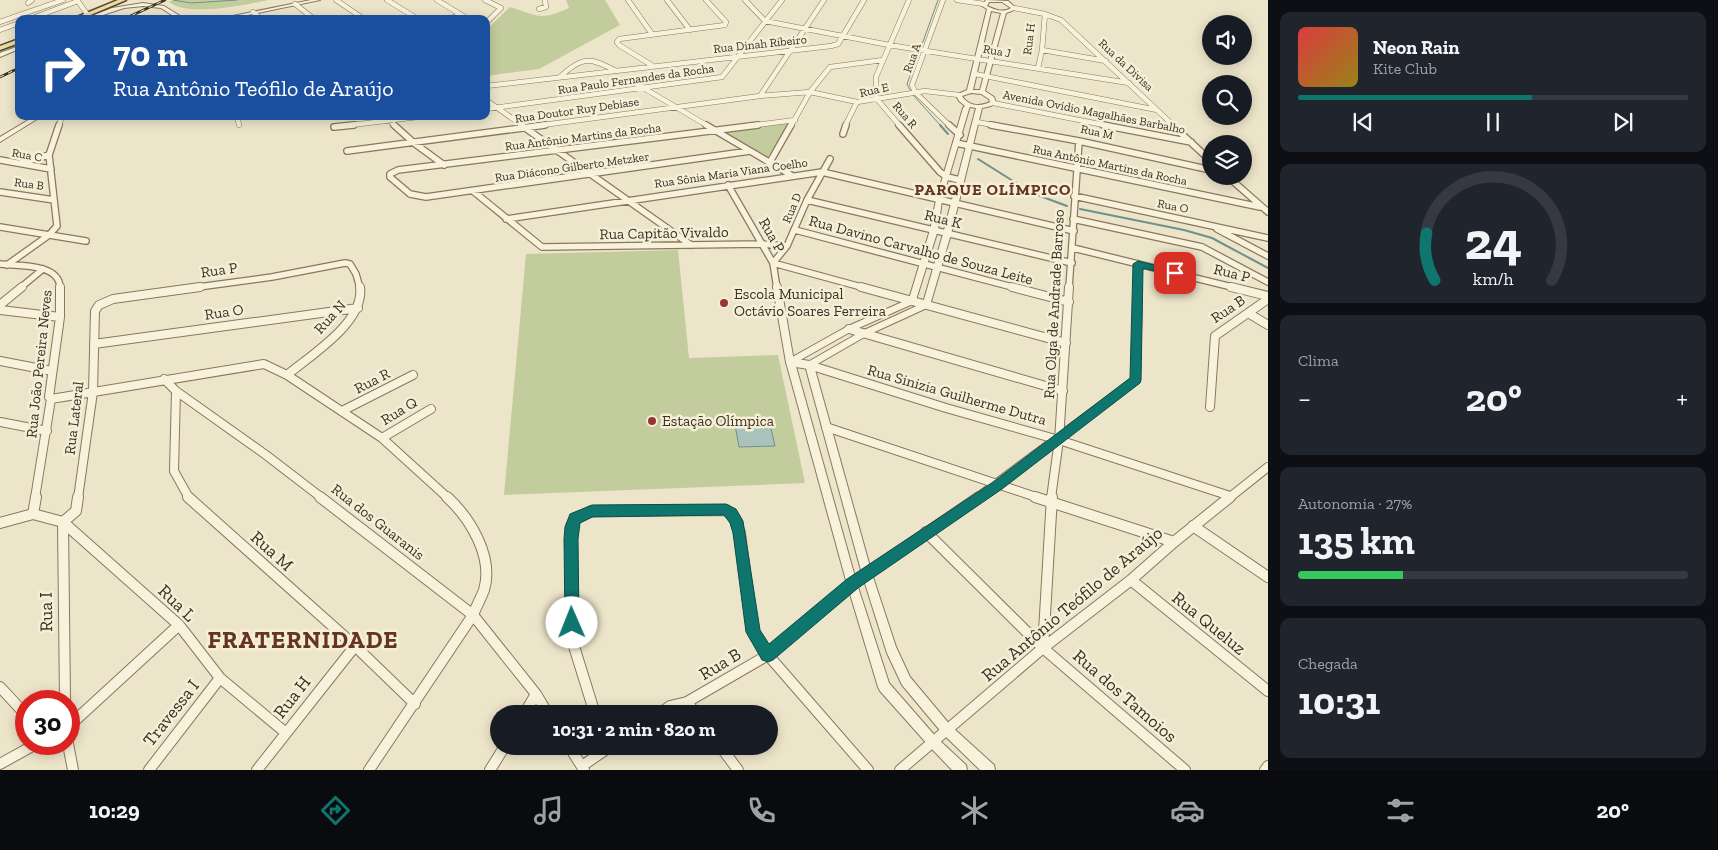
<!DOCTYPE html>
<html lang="pt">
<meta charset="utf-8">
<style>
:root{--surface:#171b24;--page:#20242c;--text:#f1f3f6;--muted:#9ea1a6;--line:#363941;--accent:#0f766e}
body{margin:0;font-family:"Zilla Slab",serif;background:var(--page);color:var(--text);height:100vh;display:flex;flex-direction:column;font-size:19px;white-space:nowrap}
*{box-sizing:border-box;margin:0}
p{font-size:16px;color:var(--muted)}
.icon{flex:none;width:28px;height:28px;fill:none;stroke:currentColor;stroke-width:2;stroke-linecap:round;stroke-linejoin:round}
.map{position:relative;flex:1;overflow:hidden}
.panel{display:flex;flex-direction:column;gap:12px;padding:12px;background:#0d0f14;width:450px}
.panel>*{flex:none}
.top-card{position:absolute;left:15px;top:15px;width:475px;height:105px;border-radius:10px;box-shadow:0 2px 12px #0003;background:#1a4fa0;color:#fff;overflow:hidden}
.buttons{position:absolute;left:1202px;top:15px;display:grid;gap:10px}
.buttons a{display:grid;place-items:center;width:50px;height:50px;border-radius:50%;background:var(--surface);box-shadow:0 2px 12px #0003;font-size:25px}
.speed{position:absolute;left:15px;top:690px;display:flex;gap:10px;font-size:25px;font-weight:700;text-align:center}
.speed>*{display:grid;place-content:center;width:65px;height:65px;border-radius:50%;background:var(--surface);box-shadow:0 2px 12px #0003;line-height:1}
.speed .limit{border:8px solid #d22;background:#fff;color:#111}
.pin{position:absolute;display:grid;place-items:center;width:42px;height:42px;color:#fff;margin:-21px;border-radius:10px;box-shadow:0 2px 8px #0006}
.me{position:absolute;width:55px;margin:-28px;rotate:359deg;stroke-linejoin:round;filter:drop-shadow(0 0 4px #0008)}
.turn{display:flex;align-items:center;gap:18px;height:105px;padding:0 15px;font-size:22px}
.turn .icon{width:65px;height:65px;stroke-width:2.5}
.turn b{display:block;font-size:35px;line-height:42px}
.big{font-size:38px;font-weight:800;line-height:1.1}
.panel .widget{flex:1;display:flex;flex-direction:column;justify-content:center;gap:8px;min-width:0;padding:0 18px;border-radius:10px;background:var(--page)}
.panel .dial{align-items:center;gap:0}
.dial svg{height:130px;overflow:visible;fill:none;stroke:var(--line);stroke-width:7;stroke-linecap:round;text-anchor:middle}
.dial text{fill:var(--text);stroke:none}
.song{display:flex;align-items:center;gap:15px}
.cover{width:60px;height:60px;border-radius:8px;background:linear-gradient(135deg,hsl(0 70% 55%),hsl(50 70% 35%))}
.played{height:5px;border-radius:2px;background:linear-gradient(90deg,var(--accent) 60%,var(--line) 60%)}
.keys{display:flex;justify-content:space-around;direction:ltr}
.heat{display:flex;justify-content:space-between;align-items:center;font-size:28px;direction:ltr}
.charge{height:8px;border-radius:4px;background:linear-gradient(90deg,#34c759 27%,var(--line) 0)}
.trip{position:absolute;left:490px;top:705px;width:288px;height:50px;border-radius:25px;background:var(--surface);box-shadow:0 2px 12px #0003;font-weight:800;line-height:50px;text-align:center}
.menu{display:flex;height:80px;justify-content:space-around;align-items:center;background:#090b0e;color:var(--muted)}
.menu .icon{width:35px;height:35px}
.menu .active{color:var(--accent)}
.menu b{font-size:22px;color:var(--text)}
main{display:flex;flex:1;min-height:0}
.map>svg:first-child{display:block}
.green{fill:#c3cc9c}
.water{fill:#a9c2bc;stroke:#70908b}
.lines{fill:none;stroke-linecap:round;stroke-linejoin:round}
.stream-far1{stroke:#70908b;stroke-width:1}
.stream{stroke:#70908b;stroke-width:2}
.minor-far3-casing{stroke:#89785e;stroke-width:5.5}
.minor-far2-casing{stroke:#89785e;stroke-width:8}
.minor-far1-casing{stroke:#89785e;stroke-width:10}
.minor-casing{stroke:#89785e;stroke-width:12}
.tertiary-casing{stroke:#89785e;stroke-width:2}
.primary-casing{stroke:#584632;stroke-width:3}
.minor-far3{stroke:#f8f2dc;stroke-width:4.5}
.minor-far2{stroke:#f8f2dc;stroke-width:5.5}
.minor-far1{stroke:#f8f2dc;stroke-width:8}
.minor{stroke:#f8f2dc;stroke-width:10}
.tertiary{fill:#f8f2dc;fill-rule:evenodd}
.primary{fill:#eedca3;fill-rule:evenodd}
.rail-casing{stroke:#3a2f21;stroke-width:2.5}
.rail{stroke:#f5efd8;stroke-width:1;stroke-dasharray:4.5;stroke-linecap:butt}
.route{fill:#0f766e;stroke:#0a4d48}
.poi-dot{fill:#97362f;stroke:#f5efd8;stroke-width:2}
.labels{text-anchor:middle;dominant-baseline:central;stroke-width:5;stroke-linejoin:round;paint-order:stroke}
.far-street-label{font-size:12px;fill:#3a2f21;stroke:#f5efd8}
.street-label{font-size:15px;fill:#3a2f21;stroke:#f5efd8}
.poi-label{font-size:15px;fill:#3a2f21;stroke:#f5efd8;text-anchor:start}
.far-district-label{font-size:16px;font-weight:bold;letter-spacing:1px;fill:#663521;stroke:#f5efd8}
.near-street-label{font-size:18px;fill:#3a2f21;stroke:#f5efd8}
.near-district-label{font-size:24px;font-weight:bold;letter-spacing:1px;fill:#663521;stroke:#f5efd8}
</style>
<main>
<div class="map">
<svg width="1268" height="770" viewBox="0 0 1268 770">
<rect width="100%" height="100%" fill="#ede5c9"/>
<!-- green -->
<path class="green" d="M173,0h95c-23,5 -80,17 -99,2z
M566,0h39l15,25 -81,44 -53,7v-46l24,-23c29,9 30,14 59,1z
M790,122l-23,36 -45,-27z
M678,250l11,108 89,-3 27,128 -301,12 22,-241z"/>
<!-- water -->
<path class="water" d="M770,424l5,22 -36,1 -4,-22z"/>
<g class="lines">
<!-- stream-far1 -->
<path class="stream-far1" d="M173,0l18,3 46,-3
M921,47l17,-47
M910,90l-3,-6 12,-33
M913,95l28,31"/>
<!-- stream -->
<path class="stream" d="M940,125l8,9
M978,159l54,34 35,13
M1080,209l104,21 28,8 56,30"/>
<!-- minor-far3 casing -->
<g class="minor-far3-casing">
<path id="minor-far3" d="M77,0l10,14
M336,0l28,19
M387,0l31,19
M437,0l31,19
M485,0l16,8 -15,15
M628,0l24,34
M667,0l23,30
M745,0l20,21 124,24 240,38
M943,0l-31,85 3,7 35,34
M957,0l27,4
M28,3l4,-3
M295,4l19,15
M1014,8l31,6 16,6 113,106
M539,9l7,-2 -1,-7
M253,12l8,7
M30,19l48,-18
M448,19l13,-4
M0,22l63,-22
M0,30l19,-7
M1042,50l64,11
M653,66l-34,-21 -2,-3 2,-3 106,-14 1,-3 -20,-22
M1038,68l4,-18 3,-36
M975,74l182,36
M560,77c22,-21 30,-20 56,-6
M630,80l78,46
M486,86l345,-40 7,-2 26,-44
M760,96l64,-96
M486,100l37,26
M993,103l116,23
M486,109l236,-32 60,-77
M237,116l2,9
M388,119l7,7
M977,122l21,4
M59,126l3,-10
M343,126l83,-10
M535,126l225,-30 50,-4 47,10 68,-11 34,4
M748,126l47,-6
M791,126l19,-34 20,-25 53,-7
M845,126l12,-24
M900,126l-24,-28v-21l33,-77"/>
</g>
<!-- minor-far2 casing -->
<g class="minor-far2-casing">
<path id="minor-far2" d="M394,125l20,18 30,22
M521,125l170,120
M706,125l85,50
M899,125l41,47 7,5 13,3
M949,125l11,10
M991,125l88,16 132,29
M1103,125l88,17
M1172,125l39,36
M334,127l20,-2
M843,134l3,-9
M956,143l304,64
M347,151l198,-26
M750,151l-324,46 -16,-3 -20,-17v-3l8,-4 360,-45
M0,160l51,9
M770,162l21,-37
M20,163l29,-8
M1227,176l41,36
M728,185l45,78 4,25
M473,191l69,56 219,-3 26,2
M0,192l54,8
M1074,196l194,42
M807,200l265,63
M506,219l316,-47 252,59
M1073,219l129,28 66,35
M0,227l86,14
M1217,229l51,27
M795,230l221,58
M1073,248l163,40
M773,263l92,25
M773,263l14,-17 20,-46 23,-41
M0,264c18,2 60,-1 60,24
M7,265l42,-30 8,-9 -8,-71 10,-30
M20,288l23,-19
M191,288l81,-11 73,-14 5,1 6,10 4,14
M1069,288l10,-147
M1138,288v-24"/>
</g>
<!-- minor-far1 casing -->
<g class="minor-far1-casing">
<path id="minor-far1" d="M777,287l13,75 19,3 137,43 113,32 171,56
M861,287l205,56
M1012,287l57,15
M1231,287l37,9
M0,305l22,-18
M0,310l60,7
M1248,313l20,12
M849,329l214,62
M94,344l264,-36
M0,361l52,10
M287,375c24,-20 78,-53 73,-88
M164,379l12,12 90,64 56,43
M176,391l-2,80 15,27
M51,399l213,-35 23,11 95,63 66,60
M1210,407l5,-71 53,-37
M342,411l71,-36
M0,422l47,9
M826,427l213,71
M382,438l49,-29
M35,498l16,-99 -2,-2 11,-80v-30
M78,498l15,-106 2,-81 4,-6 14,-6 87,-12
M977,498l159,-118 2,-93
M1051,498l8,-58 10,-153
M1229,498l39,-31"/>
</g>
<!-- minor casing -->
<g class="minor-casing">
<path id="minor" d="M188,497l167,149 60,58
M320,497l153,118 63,79 12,20
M1035,497l139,45
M33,514l3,-17
M63,522l13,-11 2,-14
M63,522l2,179
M0,523l33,-9 30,8 116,103 41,53 66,55
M1193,526l75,51
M926,532l117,116 142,122
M1131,580l137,111
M1043,648l9,-151
M0,687l26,28
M687,702l9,12
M524,714l12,-20
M595,714l-23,-74 -1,-113 4,-8 17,-8 134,-1 8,7 6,16 13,99 15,23 100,115
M659,714l11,-8 17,-4 81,-47 84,-71 127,-87
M69,726l110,-101
M68,744l5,26
M569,746l15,24
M720,746l18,24
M0,764l36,-20
M582,766l29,-20
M149,770l71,-92
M257,770l98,-124
M369,770l104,-155c3,-8 8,-17 11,-25 10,-33 -14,-72 -37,-93
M490,770l15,-24
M900,770l143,-122 88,-68 43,-38 56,-45
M1265,770l3,-4"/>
</g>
<!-- tertiary casing -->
<g class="tertiary-casing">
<path id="tertiary" d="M311,0h9l-91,19h-11z
M986,0l22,1 8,7 -4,3 -6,2 -21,78 9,6 2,6 -5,3 -9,2 -31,126 -21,71 -1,2 -61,28 -54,31 58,208 24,73 14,30 41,49 43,39 1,5h-15l-37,-36 -41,-49 -15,-32 -25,-79 -57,-209 1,-2 56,-32 61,-28 20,-69 33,-126 -6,-1 -1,2 -27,91 -4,30 -23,73 -63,28 -57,32 62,221 32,99 48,55 29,27 1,5h-15l-23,-24 -49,-55 -2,-4 -31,-103 -61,-222 1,-2 59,-33 63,-28 21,-69 6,-30 27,-92 2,-2 -6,-5 -3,-6 11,-5 20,-81 -5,-3zM989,2h13l9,6c-8,5 -16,2 -24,-2zM991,11l10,2 -21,77h-7zM971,93l10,1 8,5 1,3c-10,5 -22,4 -28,-6z
M143,3l21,3 21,13h-7l-17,-11 -18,-2 -19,2 -33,11h-7l28,-11z
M19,46v3l-19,8v-4z
M35,116h7l-42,26v-5z"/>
</g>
<!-- primary casing -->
<g class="primary-casing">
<path id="primary" d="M118,0h8l-45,19h-9z
M19,39v4l-19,7v-4z"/>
</g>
<!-- minor-far3 -->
<use href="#minor-far3" class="minor-far3"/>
<!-- minor-far2 -->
<use href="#minor-far2" class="minor-far2"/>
<!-- minor-far1 -->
<use href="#minor-far1" class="minor-far1"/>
<!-- minor -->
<use href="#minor" class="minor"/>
<!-- tertiary -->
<use href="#tertiary" class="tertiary"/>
<!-- primary -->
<use href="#primary" class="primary"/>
<!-- rail casing -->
<g class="rail-casing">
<path id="rail" d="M124,19l41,-19
M0,77l19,-9"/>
</g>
<!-- rail -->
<use href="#rail" class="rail"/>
</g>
<!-- route -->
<path class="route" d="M1138,261l40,10 2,2 -5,3 -32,-8 -2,112 -1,3 -138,106 -144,99 -85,72 -5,2 -6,-2 -16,-28 -13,-99 -3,-10 -6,-8 -132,2 -12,6 -2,16 1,84 -2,5 -5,3 -5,-3 -2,-5 -1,-84 1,-12 5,-13 22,-9 134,-1 10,5 7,12 17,109 9,14 78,-65 146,-97 137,-104 3,-114z"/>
<!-- markers -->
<g class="poi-dot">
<circle cx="724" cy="303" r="5"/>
<circle cx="652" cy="421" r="5"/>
</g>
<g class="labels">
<!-- far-street labels -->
<g class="far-street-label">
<text transform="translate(1029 39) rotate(-83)">Rua H</text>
<text transform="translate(760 44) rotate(-6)">Rua Dinah Ribeiro</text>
<text transform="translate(997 51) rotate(10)">Rua J</text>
<text transform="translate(912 58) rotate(-70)">Rua A</text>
<text transform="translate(1126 65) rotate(43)">Rua da Divisa</text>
<text transform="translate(636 79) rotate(-8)">Rua Paulo Fernandes da Rocha</text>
<text transform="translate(874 90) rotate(-13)">Rua E</text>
<text transform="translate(577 110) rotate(-8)">Rua Doutor Ruy Debiase</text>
<text transform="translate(1094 112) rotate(11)">Avenida Ovídio Magalhães Barbalho</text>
<text transform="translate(905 115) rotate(49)">Rua R</text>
<text transform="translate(1097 132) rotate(12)">Rua M</text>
<text transform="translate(583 137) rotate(-7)">Rua Antônio Martins da Rocha</text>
<text transform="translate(27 155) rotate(10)">Rua C</text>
<text transform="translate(1110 165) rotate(12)">Rua Antônio Martins da Rocha</text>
<text transform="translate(572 167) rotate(-8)">Rua Diácono Gilberto Metzker</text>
<text transform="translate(731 173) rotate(-8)">Rua Sônia Maria Viana Coelho</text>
<text transform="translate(29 184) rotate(8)">Rua B</text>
<text transform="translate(1173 206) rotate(11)">Rua O</text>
<text transform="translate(792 208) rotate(-67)">Rua D</text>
</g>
<!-- street labels -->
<g class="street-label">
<text transform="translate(943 219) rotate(14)">Rua K</text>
<text transform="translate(664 233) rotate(-1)">Rua Capitão Vivaldo</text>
<text transform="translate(772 235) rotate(60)">Rua P</text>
<text transform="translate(921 250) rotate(15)">Rua Davino Carvalho de Souza Leite</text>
<text transform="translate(219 270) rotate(-8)">Rua P</text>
<text transform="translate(1232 273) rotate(14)">Rua P</text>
<text transform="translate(1054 304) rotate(-87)">Rua Olga de Andrade Barroso</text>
<text transform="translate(1228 309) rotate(-34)">Rua B</text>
<text transform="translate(224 312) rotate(-8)">Rua O</text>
<text transform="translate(330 317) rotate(-48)">Rua N</text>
<text transform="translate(39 364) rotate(-84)">Rua João Pereira Neves</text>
<text transform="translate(372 381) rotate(-27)">Rua R</text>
<text transform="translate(957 395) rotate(16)">Rua Sinizia Guilherme Dutra</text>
<text transform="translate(399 411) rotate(-31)">Rua Q</text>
<text transform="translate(74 418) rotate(-83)">Rua Lateral</text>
<text transform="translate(378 522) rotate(38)">Rua dos Guaranis</text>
</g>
<!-- poi labels -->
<g class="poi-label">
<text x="734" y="294">Escola Municipal<tspan x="734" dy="17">Octávio Soares Ferreira</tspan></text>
<text x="662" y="421">Estação Olímpica</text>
</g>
<!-- far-district labels -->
<g class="far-district-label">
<text x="993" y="189">PARQUE OLÍMPICO</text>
</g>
<!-- near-street labels -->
<g class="near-street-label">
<text transform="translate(272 551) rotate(42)">Rua M</text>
<text transform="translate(177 603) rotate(44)">Rua L</text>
<text transform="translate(1072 604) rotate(-40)">Rua Antônio Teófilo de Araújo</text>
<text transform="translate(46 612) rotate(-91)">Rua I</text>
<text transform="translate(1209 623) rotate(39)">Rua Queluz</text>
<text transform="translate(720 664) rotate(-31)">Rua B</text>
<text transform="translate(1125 696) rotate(41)">Rua dos Tamoios</text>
<text transform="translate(292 697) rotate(-52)">Rua H</text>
<text transform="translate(171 713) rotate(-52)">Travessa I</text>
</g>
<!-- near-district labels -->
<g class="near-district-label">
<text x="303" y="639">FRATERNIDADE</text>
</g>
</g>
</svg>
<div class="buttons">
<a><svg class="icon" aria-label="sound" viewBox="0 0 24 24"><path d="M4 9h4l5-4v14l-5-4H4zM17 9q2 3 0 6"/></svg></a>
<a><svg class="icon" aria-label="search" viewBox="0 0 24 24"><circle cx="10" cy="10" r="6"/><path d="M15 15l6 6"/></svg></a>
<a><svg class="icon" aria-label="layers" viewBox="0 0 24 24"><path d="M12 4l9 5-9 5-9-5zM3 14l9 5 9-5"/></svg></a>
</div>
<div class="speed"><div class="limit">30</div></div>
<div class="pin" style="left:1175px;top:273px;background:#d93025"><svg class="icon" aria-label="arrive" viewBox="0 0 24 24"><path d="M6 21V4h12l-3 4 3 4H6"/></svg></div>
<svg class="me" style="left:572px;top:623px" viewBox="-20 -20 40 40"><circle r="19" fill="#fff"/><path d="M0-13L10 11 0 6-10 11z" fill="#0f766e"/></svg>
<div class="trip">10:31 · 2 min · 820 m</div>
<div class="top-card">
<div class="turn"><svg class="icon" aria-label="right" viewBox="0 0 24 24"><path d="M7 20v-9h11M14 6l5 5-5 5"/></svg><div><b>70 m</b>Rua Antônio Teófilo de Araújo</div></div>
</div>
</div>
<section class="panel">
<div class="widget">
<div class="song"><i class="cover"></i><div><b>Neon Rain</b><p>Kite Club</p></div></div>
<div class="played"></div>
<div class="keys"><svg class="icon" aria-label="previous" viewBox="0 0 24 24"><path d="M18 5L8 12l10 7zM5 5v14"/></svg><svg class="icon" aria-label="pause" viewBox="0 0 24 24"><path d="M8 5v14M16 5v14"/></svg><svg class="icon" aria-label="next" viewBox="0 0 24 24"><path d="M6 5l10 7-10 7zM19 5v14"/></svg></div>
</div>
<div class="widget dial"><svg viewBox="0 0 100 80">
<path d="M14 69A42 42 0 1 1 86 69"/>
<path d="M14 69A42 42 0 0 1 9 40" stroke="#0f766e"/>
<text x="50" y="56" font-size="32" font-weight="700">24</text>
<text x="50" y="72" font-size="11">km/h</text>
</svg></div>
<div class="widget"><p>Clima</p>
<div class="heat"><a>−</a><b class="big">20°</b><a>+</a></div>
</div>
<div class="widget"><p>Autonomia · 27%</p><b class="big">135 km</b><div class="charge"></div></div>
<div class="widget"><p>Chegada</p><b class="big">10:31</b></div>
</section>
</main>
<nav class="menu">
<b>10:29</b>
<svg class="icon active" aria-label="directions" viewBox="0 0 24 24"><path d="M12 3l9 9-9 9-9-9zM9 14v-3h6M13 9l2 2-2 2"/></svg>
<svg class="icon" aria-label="music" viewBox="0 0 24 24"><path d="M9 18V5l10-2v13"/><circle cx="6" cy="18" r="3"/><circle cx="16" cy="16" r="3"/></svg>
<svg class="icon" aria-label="phone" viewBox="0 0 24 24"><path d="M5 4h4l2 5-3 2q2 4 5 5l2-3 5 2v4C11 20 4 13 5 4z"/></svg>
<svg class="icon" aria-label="climate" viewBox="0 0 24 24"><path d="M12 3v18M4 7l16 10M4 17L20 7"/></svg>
<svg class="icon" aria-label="car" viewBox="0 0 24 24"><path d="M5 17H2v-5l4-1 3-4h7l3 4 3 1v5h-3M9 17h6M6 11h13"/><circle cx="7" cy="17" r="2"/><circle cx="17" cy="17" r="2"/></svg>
<svg class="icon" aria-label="filters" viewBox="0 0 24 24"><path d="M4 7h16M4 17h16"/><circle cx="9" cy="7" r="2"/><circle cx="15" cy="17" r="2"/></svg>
<b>20°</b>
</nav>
